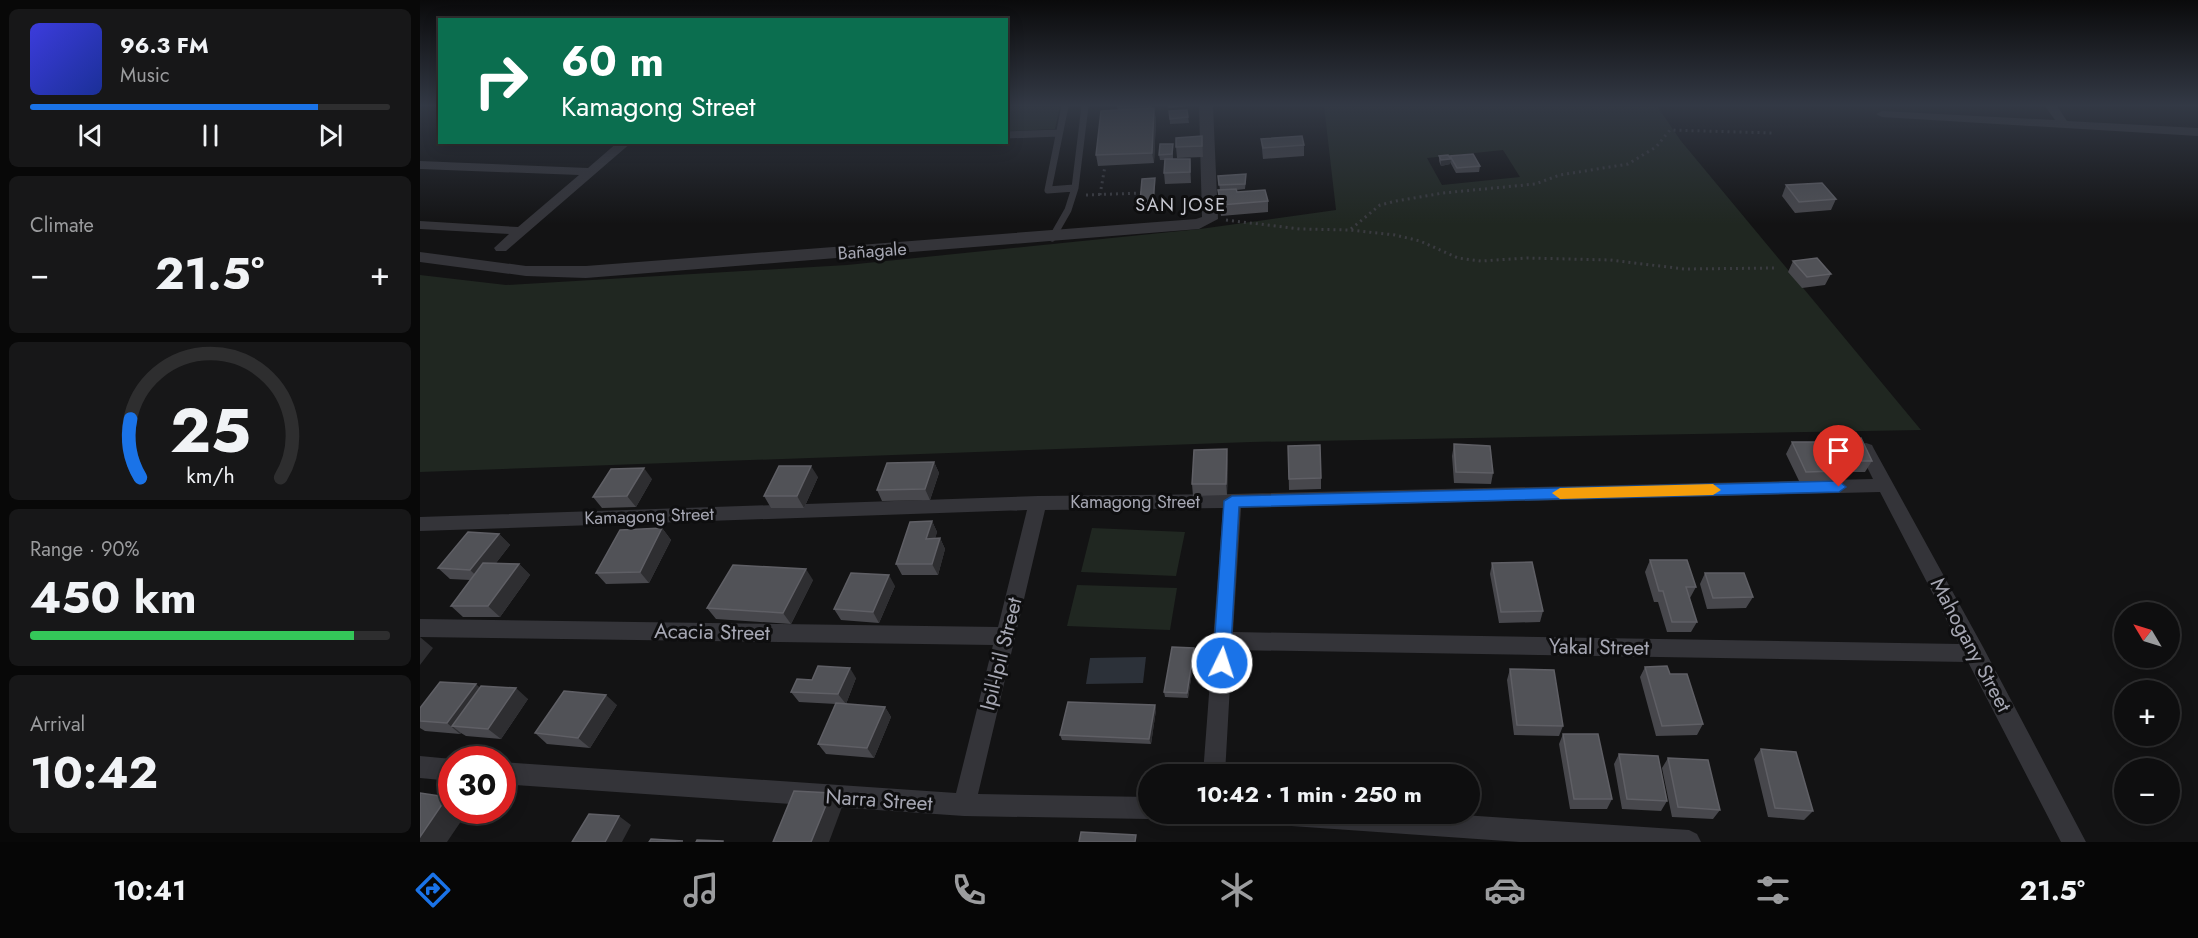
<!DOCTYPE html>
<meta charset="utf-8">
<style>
:root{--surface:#0e0e0f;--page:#171718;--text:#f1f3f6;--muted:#9b9c9e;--line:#2e2e2f;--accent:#1a73e8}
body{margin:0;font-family:Jost,sans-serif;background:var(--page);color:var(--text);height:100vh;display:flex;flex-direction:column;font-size:22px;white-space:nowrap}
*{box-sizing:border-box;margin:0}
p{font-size:20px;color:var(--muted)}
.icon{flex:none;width:33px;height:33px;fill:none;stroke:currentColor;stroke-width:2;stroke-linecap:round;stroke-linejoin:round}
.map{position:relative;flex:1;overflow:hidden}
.drawer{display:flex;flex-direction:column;gap:9px;padding:9px;background:#080808;width:420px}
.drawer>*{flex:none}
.top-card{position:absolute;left:18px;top:18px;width:570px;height:126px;border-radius:0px;box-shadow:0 3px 15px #0003,0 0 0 2px var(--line);background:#0b6e4f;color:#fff;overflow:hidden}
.needle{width:39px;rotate:308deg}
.buttons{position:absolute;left:1694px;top:602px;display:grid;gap:12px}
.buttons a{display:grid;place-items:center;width:66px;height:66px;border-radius:50%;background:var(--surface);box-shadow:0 3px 15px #0003,0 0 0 2px var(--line);font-size:30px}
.speed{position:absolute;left:18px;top:746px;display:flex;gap:12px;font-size:30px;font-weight:700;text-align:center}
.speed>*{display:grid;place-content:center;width:78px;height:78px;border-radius:50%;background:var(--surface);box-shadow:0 3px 15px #0003,0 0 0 2px var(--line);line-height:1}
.speed .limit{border:9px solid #d22;background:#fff;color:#111}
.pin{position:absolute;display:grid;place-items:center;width:51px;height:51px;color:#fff;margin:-62px -26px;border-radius:50% 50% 50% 0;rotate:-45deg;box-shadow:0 0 6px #0007}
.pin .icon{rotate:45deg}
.me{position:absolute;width:66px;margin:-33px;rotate:4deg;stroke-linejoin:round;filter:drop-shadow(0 0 4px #0008)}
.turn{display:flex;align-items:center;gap:21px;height:126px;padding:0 24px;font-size:27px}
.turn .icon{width:78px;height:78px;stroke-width:2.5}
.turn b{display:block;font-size:42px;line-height:51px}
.big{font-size:45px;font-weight:700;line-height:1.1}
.drawer .widget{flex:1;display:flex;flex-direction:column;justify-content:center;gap:9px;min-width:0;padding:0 21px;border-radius:9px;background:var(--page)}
.drawer .dial{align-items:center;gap:0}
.dial svg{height:156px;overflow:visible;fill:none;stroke:var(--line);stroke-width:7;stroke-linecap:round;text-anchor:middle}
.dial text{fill:var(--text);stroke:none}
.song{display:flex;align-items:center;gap:18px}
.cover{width:72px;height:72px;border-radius:9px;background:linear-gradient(135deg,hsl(240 70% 55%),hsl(230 70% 35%))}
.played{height:6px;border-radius:3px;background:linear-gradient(90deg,var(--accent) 80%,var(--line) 80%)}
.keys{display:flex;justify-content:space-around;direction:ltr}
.heat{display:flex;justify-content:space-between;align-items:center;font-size:33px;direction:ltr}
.charge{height:9px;border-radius:4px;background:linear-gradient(90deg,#34c759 90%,var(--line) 0)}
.trip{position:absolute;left:718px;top:764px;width:342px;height:60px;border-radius:30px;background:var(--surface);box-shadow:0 3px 15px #0003,0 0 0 2px var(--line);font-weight:700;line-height:60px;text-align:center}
.tabs{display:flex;height:96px;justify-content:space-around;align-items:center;background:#060606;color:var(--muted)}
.tabs .icon{width:42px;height:42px}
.tabs .on{color:var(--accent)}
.tabs b{font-size:27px;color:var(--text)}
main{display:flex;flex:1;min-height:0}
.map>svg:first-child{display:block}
.green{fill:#202721;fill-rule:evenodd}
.water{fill:#2c3139}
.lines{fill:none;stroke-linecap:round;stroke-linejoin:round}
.path{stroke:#3a3b40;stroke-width:3;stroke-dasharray:2 4;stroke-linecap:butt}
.service{stroke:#343439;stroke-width:7}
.minor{fill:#343439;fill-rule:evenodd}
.tertiary{fill:#343439;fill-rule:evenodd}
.wall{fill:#47474c}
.shaded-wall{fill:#2e2e31}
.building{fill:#515257;stroke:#5f5f65;stroke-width:1.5}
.route{fill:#1a73e8;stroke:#114b97;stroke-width:1.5}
.slow{fill:#f59e0b}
.labels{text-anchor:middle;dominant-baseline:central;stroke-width:6;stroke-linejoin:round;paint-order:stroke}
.far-quarter-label{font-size:18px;letter-spacing:1.5px;fill:#c6c7d0;stroke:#0e0e0f}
.street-label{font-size:18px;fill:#a6a7b3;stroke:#0e0e0f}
.near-street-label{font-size:21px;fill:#a6a7b3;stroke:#0e0e0f}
</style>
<main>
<section class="drawer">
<div class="widget">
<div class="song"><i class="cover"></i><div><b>96.3 FM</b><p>Music</p></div></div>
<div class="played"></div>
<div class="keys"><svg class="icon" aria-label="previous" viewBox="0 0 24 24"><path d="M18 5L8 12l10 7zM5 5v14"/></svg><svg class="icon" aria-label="pause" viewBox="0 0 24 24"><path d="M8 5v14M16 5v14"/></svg><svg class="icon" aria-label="next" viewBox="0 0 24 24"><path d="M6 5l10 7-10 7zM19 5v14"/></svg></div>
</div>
<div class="widget"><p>Climate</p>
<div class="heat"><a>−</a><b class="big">21.5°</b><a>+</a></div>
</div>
<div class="widget dial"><svg viewBox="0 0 100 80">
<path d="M14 69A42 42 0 1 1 86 69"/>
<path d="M14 69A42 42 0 0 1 9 39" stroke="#1a73e8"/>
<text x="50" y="56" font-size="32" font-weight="700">25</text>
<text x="50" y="72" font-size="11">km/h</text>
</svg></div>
<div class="widget"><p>Range · 90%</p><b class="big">450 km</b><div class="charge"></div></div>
<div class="widget"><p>Arrival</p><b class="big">10:42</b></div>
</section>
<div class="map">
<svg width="1778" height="842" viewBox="0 0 1778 842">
<rect width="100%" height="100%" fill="#131314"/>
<!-- green -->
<path class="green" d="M587,106h53l-5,23 -48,2z
M904,106h333l24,35 240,289 -670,12 -831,30v-197l86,10 341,-20 353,-36 136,-19zM1083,150l17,27 -78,8 -15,-27z
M672,528l93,4 -9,44 -95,-4z
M657,585l100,3 -7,42 -103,-4z"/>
<!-- water -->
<path class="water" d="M726,657l-3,26 -57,1 4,-26z"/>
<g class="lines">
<!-- path -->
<path class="path" d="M666,195l56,-2
M680,195l5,-29
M806,220l74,9 50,1 45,5 25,6 38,17 23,3 46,-3 83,2 74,9 93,-1
M931,229l29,-24 16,-4 47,-8 92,-9 25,-9 68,-11 28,-17 14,-17 103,3"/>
<!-- service -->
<path class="service" d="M645,106l-17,84 26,-2
M586,135l53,-2
M632,238l16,-28 7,-22 10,-82"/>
<!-- minor -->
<path class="minor" d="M1625,106h12l10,15 131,7v8l-316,-19 -6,-3 6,-3 173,9z
M198,142h14l-126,109h-10l-2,-3 15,-14 -89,-5v-8l98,6 61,-52 -159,-6v-8l168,7z
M1446,443l6,2 2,4 109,198 103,195h-25l-93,-180 -736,-12 -7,124h-22l20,-266 -178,2 -67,284 171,3v16h9l-9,6 -185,-3 -462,-32v-22l454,31 37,-148 -573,-8v-18l578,8 29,-117 -607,21v-14l618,-21 194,-2 641,-15 -15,-30 2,-4zM1460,492l79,152 -726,-12 8,-124z
M0,756l32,3v22l-32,-3z
M833,813h180l256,17 8,4 4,8h-181l-256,-18 -8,-3z"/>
<!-- tertiary -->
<path class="tertiary" d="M779,106h14l5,113 -19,10 -613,49 -60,-2 -106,-14v-10l106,14h60l610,-47 6,-2z"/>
</g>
<!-- wall -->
<path class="wall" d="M697,106h35l4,13 -2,44 -56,3 -2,-11 22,-45z
M747,106h25l-24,2z
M767,110l2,13 -19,1 -1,-13z
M782,136l1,21 -26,1 -1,-11z
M841,139l43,6v11l-41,3z
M753,144v15h17l1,11v13l-26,1 -1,-11 1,-13h-5l-1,-5z
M1019,156l11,2v-2l30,10 -1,6 -23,1 -6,-11v2l-9,2 -2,-5z
M798,176l28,4 -1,9 -9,1 1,2 31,9v11l-47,4 -3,-26h2z
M735,184l-1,23 -13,1 -1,-6z
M1366,185l50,14 -5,11 -36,3 -13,-17z
M1373,261l38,13 -6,11 -23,3 -14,-16z
M1406,438l46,23 -7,11h-28l-7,11h-30l-14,-29 6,-12 31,2z
M1034,444l39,29 -2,11 -37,-1 -2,-27z
M868,446l33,32v11l-32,1z
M808,460l-1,35 -34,1 -1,-12z
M514,462l5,11 -9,27 -48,1 -5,-11z
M398,477l-14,31h-33l-7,-12z
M232,479l-16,28 -34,1 -9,-11z
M512,521l5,11 -2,6h5l5,11 -7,26h-36l-6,-11z
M242,528l9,12 -22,43 -43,1 -10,-11z
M79,534l11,11 -14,18 23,1 11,11 -30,42h-37l-12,-11 19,-26 -20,-1 -12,-11z
M1230,560l46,27 -6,11h-1l8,24 -6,10h-24l-9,-30h-4l-9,-30z
M1072,563l51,48 -3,11 -41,1 -9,-49z
M1285,573l48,24 -7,11 -39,1 -7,-25z
M393,580l-22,44 -75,-5 -9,-11z
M475,586l-16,37 -38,-3 -7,-11z
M774,648l1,5 -7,45 -23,-1 -1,-5z
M1225,667l25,7 33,50 -6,11 -41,1 -16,-59z
M1090,669l53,57 -4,10 -45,-1 -7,-55z
M436,678l-10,26 39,3 6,10 -17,41 -48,-4 -8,-10 18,-40 -37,-2 -8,-10 21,-12z
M60,688l48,11 -27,40 -35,-3 -5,-3 -1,1 -35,-3 -5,-3v-20z
M197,705l-27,43 -43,-4 -12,-11z
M735,705l1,5 -5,34 -89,-4 -2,-5z
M1143,734l49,65 -5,10h-37l-11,-65z
M1341,749l52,62 -9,9 -36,-3 -14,-58z
M1199,754l48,47 -6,10 -39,-2 -8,-45z
M1248,758l52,52 -7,9 -41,-2 -10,-49z"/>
<!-- shaded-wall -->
<path class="shaded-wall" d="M734,108l2,11 -2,44 -2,-10z
M770,159l1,11v13l-1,-11z
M1031,159l-1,5 -9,2v-6z
M735,178v6l-1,23 -1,-5z
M807,449l1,11 -1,35 -1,-11z
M514,462l5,11 -9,27 -5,-11z
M391,466l7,11 -14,31 -7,-12z
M224,468l8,11 -16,28 -9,-11z
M512,521l5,11 -5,18 -6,-11z
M242,528l9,12 -22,43 -9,-11z
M79,534l11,11 -28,36 -12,-11z
M520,538l5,11 -7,26 -6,-11z
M99,564l11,11 -30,42 -12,-11z
M386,569l7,11 -22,44 -8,-11z
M469,575l6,11 -16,37 -6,-11z
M0,637l13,11 -13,17z
M774,648l1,5 -7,45 -1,-5z
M430,668l6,10 -10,26 -8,-10z
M56,684l12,11 -36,31 9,7 -1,1 -13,-11z
M96,688l12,11 -27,40 -13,-10z
M186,695l11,10 -27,43 -12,-10z
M735,705l1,5 -5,34 -2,-5z
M465,707l6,10 -17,41 -7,-10z
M411,793l11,14 -13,35h-18z
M27,797l5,3v10h15l1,1 -21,31h-27v-5z
M199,816l12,9 -9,17h-17z"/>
<!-- building -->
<path class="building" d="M734,108l-2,45 -56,2 5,-44z
M767,110l1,7 -18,2 -1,-8z
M782,136v10l-26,1v-9z
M882,136l2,9 -41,3 -2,-9z
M740,144h13l-1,10 -13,1z
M1053,154l7,12 -23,2 -7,-12z
M1028,155l3,4 -10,1 -2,-4z
M745,159h25v13l-26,1z
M826,174l-1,10 -26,1 -1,-9z
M735,178l-2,24h-13l2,-23z
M1402,183l14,16 -37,3 -13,-17z
M816,189l1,3 28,-2 3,11 -47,4 -3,-15z
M1397,258l14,16 -24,3 -14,-16z
M1406,438h35l11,23h-34z
M1372,442h30l15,29 -31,1z
M1034,444l36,2 3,27 -37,-1z
M900,445l1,33 -32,1 -1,-33z
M807,449l-1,35h-34l2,-34z
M514,462l-9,27 -48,1 10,-27z
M359,466h32l-14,30h-33z
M224,468l-17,28 -34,1 18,-28z
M512,521l-6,18 14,-1 -8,26h-36l14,-42z
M242,528l-22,44 -44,1 24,-43z
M48,532l31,2 -29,36 -32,-2z
M1230,560h37l9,27h-10l11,35h-25l-9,-31h-4z
M1112,562l11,49 -42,1 -9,-49z
M63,563l36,1 -31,42h-37z
M313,565l73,4 -23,44 -76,-5z
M431,573l38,2 -16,37 -39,-3z
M1285,573h39l9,24 -40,1z
M752,647l22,1 -7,45 -23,-1z
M398,666l32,2 -12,26 -47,-2 6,-13 15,1z
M1247,666l3,8h17l16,50 -41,2 -17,-59z
M1090,669l44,1 9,56 -46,-1z
M20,682l36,2 -29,39 -27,-2v-13z
M61,686l35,2 -28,41 -36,-3z
M144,691l42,4 -28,43 -43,-5z
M648,702l87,3 -6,34 -89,-4z
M416,703l49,4 -18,41 -49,-4z
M1143,734h35l14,65h-38z
M1341,749l35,3 17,59 -38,-3z
M1199,754l39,2 9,45 -40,-2z
M1248,758l40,2 12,50 -42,-3z
M374,791l37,2 -20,49h-38z
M0,793l27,4 -27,40z
M169,814l30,2 -14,26h-33z
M661,832l55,3 -1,7h-56z
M231,839l32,2 -34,1z
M277,840l26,1v1h-27z"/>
<!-- sky -->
<linearGradient id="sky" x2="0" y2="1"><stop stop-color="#0a0a0b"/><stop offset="0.47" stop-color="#333945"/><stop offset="1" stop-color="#333945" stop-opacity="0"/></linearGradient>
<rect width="1778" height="224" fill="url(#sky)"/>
<!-- route -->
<path class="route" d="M1419,481l7,6 -7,5 -600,15 -9,156 -2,6 -6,2 -6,-2 -3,-6 11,-162 8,-5z"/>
<!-- slow -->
<path class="slow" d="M1293,484l8,6 -8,5 -153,4 -8,-6 8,-5z"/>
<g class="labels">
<!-- far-quarter labels -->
<g class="far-quarter-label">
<text x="761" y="205">SAN JOSE</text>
</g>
<!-- street labels -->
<g class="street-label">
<text transform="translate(452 251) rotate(-4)">Bañagale</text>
<text x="715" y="502">Kamagong Street</text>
<text transform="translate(229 516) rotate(-2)">Kamagong Street</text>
</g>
<!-- near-street labels -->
<g class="near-street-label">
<text transform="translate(292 632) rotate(1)">Acacia Street</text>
<text transform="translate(1551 645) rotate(62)">Mahogany Street</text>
<text transform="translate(1179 647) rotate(1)">Yakal Street</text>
<text transform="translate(581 654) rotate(-76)">Ipil-Ipil Street</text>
<text transform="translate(459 800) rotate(4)">Narra Street</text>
</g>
</g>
</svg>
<div class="buttons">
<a><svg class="needle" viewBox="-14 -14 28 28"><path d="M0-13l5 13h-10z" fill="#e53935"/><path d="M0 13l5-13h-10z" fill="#9b9c9e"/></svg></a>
<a>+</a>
<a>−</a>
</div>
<div class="speed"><div class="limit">30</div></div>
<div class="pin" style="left:1419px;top:487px;background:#d93025"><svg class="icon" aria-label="arrive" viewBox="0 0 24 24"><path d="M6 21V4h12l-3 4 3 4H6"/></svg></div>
<svg class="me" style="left:802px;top:663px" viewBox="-20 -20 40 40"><circle r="17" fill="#1a73e8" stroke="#fff" stroke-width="3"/><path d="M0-11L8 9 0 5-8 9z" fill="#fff"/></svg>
<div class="trip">10:42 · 1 min · 250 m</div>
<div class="top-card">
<div class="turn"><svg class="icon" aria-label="right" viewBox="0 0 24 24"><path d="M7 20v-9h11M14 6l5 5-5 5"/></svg><div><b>60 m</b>Kamagong Street</div></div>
</div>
</div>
</main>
<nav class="tabs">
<b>10:41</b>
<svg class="icon on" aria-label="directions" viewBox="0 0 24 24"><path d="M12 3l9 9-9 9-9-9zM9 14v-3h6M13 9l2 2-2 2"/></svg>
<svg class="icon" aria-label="music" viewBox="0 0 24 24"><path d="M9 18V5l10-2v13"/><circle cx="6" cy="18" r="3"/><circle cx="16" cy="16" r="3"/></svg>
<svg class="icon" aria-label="phone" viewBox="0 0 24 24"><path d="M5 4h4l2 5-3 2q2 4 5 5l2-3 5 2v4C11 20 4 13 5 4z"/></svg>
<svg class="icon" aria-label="climate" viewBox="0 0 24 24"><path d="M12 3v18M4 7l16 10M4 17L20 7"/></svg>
<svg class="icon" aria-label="car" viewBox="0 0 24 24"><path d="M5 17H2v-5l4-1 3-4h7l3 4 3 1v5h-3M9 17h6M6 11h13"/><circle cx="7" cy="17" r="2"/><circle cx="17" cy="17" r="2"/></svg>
<svg class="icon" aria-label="filters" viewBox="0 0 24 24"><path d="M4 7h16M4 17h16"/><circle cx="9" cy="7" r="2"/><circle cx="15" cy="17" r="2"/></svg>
<b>21.5°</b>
</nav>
